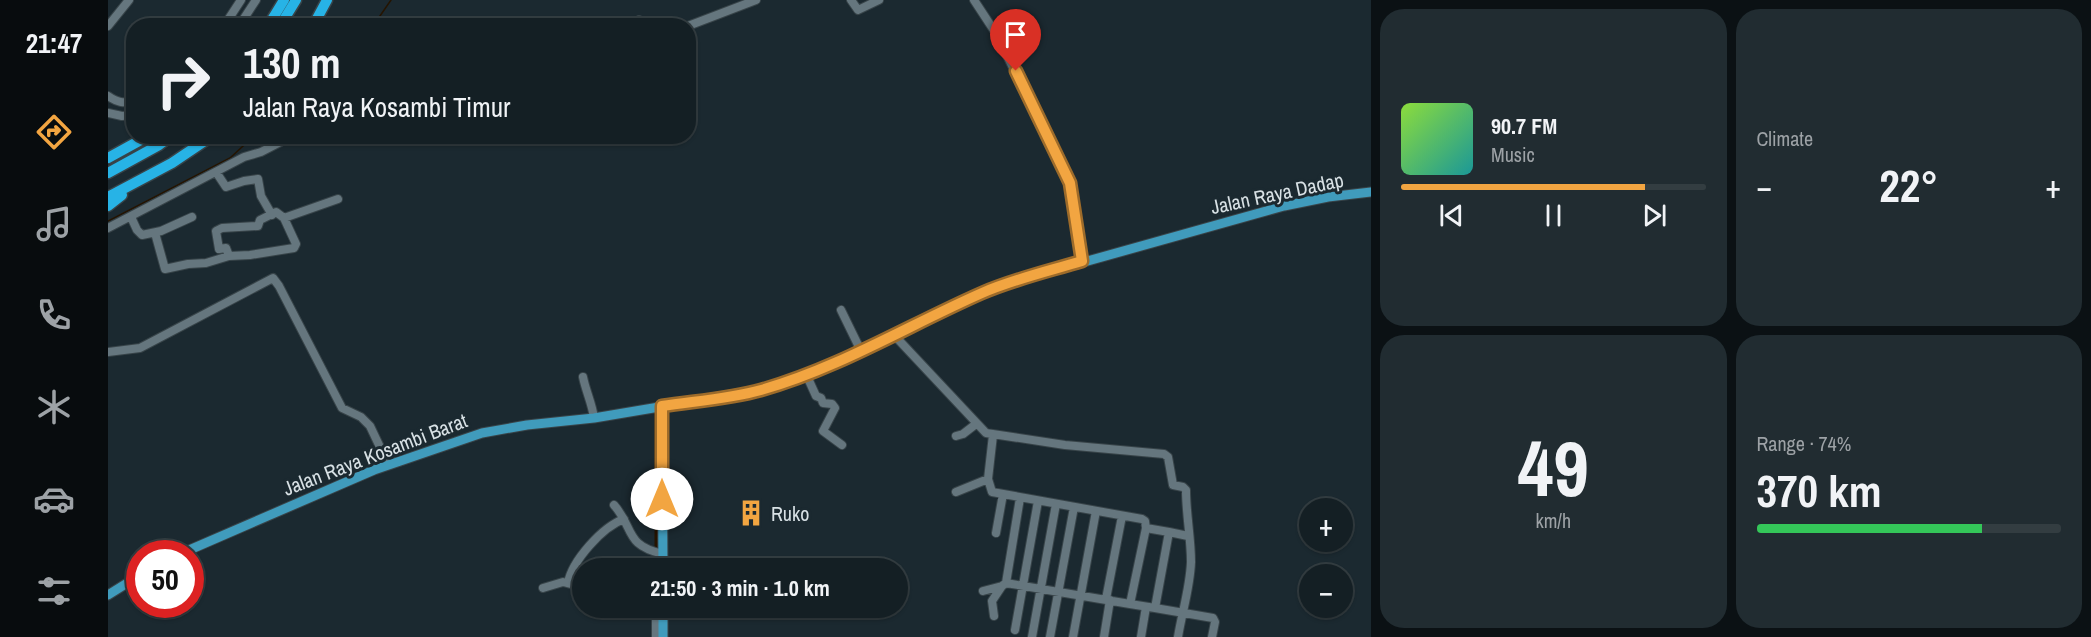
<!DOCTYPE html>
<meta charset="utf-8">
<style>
:root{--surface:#141f24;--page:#212c31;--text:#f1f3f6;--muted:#9da2a6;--line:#333d41;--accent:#f2a541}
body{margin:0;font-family:"Archivo Narrow",sans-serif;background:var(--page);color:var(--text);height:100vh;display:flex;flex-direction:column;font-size:22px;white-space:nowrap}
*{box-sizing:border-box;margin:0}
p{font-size:20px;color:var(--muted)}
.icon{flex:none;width:33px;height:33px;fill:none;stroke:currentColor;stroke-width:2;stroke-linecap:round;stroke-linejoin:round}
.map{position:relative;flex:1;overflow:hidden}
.panel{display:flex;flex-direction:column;gap:9px;padding:9px;background:#0b1114;width:720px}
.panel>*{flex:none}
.banner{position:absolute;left:18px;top:18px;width:570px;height:126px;border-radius:24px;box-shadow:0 2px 4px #0004,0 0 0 2px var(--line);background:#141f24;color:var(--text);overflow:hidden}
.buttons{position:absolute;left:1191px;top:498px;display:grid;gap:12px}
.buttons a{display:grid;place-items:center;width:54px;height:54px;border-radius:50%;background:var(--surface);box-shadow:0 2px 4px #0004,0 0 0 2px var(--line);font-size:30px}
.speed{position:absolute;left:18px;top:540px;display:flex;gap:12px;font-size:30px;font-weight:700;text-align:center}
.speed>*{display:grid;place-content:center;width:78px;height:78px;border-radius:50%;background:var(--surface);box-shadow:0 2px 4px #0004,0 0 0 2px var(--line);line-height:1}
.speed .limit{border:9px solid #d22;background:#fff;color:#111}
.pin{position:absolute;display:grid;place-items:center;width:51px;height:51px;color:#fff;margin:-62px -26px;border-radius:50% 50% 50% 0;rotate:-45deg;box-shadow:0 0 6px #0007}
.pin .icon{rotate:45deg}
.me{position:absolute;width:66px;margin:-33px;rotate:0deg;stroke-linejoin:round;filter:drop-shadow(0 0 4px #0008)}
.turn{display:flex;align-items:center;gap:21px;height:126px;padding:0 18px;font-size:27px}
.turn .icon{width:78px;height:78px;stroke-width:2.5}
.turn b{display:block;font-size:42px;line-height:51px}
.big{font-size:45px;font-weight:800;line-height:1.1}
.panel .card{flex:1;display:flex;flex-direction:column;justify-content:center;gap:9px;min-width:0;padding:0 21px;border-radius:24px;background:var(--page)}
.panel .dial{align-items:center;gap:0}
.dial b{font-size:78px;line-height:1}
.song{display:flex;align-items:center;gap:18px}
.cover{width:72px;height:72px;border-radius:9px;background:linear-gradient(135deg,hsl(90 70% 55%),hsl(180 70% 35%))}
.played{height:6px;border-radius:3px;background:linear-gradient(90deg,var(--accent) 80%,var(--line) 80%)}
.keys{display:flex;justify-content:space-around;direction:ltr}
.heat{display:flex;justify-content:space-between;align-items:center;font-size:33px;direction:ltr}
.charge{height:9px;border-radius:4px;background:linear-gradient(90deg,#34c759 74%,var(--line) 0)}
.panel .tiles{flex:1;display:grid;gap:9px;grid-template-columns:repeat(2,1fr)}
.trip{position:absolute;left:464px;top:558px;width:336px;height:60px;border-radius:30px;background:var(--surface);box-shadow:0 2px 4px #0004,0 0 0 2px var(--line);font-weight:800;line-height:60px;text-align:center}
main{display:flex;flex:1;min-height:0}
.tab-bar{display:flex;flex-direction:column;width:108px;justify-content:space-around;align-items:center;background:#080c0e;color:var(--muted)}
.tab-bar .icon{width:42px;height:42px}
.tab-bar .active{color:var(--accent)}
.tab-bar b{font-size:27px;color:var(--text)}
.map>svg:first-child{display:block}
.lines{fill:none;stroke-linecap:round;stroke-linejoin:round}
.stream{stroke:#251401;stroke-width:1.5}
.canal{stroke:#251401;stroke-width:5}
.minor-casing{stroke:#384449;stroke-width:10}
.major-casing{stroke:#384449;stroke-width:11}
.highway-casing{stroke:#384449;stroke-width:13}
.minor{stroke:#65767e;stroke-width:8}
.major{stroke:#409bbc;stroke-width:9}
.highway{stroke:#27b3e6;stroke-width:10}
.route-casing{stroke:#9d6b2a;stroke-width:15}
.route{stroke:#f2a541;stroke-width:10}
.labels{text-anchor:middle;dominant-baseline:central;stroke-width:6;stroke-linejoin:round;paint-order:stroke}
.street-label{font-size:20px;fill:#d8e1e5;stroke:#1b2930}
.poi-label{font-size:20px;fill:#d8e1e5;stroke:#1b2930;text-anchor:start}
</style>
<main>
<nav class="tab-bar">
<b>21:47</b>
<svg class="icon active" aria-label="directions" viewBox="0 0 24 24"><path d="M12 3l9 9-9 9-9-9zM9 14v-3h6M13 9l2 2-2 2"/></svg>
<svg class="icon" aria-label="music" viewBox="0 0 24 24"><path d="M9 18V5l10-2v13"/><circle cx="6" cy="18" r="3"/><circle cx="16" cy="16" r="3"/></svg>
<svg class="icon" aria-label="phone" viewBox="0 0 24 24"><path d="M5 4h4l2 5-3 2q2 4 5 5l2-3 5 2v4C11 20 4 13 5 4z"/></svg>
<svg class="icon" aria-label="climate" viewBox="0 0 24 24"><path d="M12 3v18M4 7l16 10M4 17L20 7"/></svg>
<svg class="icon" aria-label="car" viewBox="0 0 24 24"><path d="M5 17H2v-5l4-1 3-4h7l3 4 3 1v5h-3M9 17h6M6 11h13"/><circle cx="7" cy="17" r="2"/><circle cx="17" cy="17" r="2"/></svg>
<svg class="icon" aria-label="filters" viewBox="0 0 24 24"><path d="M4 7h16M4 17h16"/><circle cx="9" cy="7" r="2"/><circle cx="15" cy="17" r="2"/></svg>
</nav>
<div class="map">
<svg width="1263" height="637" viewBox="0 0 1263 637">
<rect width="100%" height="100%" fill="#1b2930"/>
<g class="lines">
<!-- stream -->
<path class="stream" d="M265,26l18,-26
M0,221l122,-63 24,-22"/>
<!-- canal -->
<path class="canal" d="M549,568v-155"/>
<!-- minor casing -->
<g class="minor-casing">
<path id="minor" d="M743,0l7,10 21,-10
M866,0l21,32 72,143 3,8 12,78
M531,20l2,6
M0,26l21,-26
M116,26l17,-26
M131,26l17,-26
M580,26l68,-26
M0,96c9,6 15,8 26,5
M0,113l14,3 12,-1
M108,172l10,15 18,-6 14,-2 3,17 11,19
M23,217l6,13 5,5 19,-4 31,-14
M176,218l54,-19
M0,228l136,-71 17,-5 31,-16
M47,233l10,36 23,-5 18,-1 23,-7 21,-1 44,-7 2,-4 -12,-26 -8,-6 -16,8 -2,6 -36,2 -6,3 3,18 7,-1 3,8
M733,310l20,41
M786,335l92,98 79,12 99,9 4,3 5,28 10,2 3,3c0,24 5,48 5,72 -1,26 -9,50 -13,75
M0,352l32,-4 133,-70 6,8 63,122 19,9 9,9 18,38
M698,374l10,22 5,2 2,5 9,1 3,4 -12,23 19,14
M475,377c3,15 9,26 11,41
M885,435l-5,44 4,13 150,27 3,2 1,7
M848,436l7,-2 13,-10
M848,492l32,-13
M506,505c21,24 10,40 49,49
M1061,532l19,4
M888,533l7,-39
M460,583c4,-22 34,-56 56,-64
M898,583l14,-85
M435,588l20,-6 19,5
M875,591l19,-5 4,-3 124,21
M998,599l16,-83
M548,608v29
M1047,608l-25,-4 16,-76 23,4 -14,76 58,10 2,4 -3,15
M886,616l-2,-15 10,-15
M907,630l23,-129
M924,637l24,-133
M942,637l24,-130
M965,637l23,-126
M996,637l6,-37
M1033,637l5,-30"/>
</g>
<!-- major casing -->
<g class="major-casing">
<path id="major" d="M554,406l1,162
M72,554l194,-84 108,-37 45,-8 67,-7 166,-28 57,-20 165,-77 27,-10 275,-77 44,-9 43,-5
M0,595l32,-20
M555,608v29"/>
</g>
<!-- highway casing -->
<g class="highway-casing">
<path id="highway" d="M160,26l16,-26
M172,26l16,-26
M205,26l14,-26
M0,158l40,-22
M0,173l51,-28 12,-9
M0,197l64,-34 40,-27
M0,206l14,-11"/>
</g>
<!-- minor -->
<use href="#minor" class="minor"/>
<!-- major -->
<use href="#major" class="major"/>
<!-- highway -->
<use href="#highway" class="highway"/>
</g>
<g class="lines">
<!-- route casing -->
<g class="route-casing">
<path id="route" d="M554,499v-93c33,-5 67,-7 99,-16 78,-22 148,-65 221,-97 32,-14 67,-22 100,-32l-12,-78 -54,-112"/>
</g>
<!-- route -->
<use href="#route" class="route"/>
</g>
<!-- icons -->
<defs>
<g id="building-bare" transform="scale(2.07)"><path d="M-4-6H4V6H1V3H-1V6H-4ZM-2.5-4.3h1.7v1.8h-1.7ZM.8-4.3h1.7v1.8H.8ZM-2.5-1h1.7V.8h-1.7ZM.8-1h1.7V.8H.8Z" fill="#f2a541" stroke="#1b2930" stroke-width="2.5" paint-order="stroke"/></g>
</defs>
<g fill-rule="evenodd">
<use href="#building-bare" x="643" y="513"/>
</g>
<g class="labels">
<!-- street labels -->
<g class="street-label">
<text transform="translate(1169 193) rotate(-12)">Jalan Raya Dadap</text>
<text transform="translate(267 454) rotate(-21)">Jalan Raya Kosambi Barat</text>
</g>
<!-- poi labels -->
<g class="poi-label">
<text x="663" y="513">Ruko</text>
</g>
</g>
</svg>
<div class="buttons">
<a>+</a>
<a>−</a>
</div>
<div class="speed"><div class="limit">50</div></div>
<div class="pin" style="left:908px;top:71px;background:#d93025"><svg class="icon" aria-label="arrive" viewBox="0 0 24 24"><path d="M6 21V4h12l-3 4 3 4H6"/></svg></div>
<svg class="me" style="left:554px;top:499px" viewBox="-20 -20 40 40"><circle r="19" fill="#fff"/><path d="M0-13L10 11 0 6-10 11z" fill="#f2a541"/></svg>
<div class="trip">21:50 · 3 min · 1.0 km</div>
<div class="banner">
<div class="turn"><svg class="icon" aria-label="right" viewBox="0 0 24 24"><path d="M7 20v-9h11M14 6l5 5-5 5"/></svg><div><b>130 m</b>Jalan Raya Kosambi Timur</div></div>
</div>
</div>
<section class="panel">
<div class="tiles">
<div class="card">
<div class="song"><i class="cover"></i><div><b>90.7 FM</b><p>Music</p></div></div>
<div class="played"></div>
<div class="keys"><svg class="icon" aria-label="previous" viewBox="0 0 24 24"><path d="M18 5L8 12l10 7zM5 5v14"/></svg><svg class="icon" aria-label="pause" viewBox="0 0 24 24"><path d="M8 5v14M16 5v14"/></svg><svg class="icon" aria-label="next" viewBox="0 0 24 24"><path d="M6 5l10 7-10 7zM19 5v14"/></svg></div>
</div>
<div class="card"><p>Climate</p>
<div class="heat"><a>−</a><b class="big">22°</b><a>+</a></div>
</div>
<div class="card dial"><b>49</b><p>km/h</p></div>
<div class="card"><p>Range · 74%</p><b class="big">370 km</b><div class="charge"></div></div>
</div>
</section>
</main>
